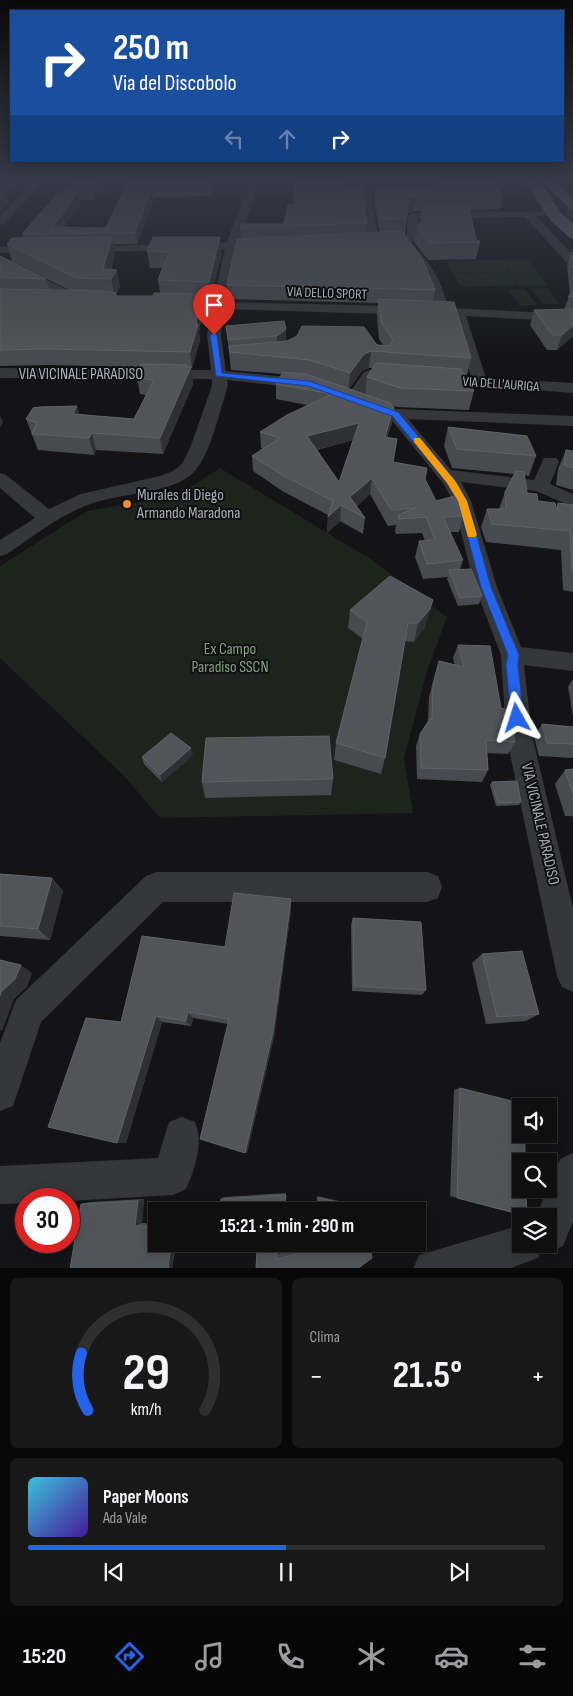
<!DOCTYPE html>
<html lang="it">
<meta charset="utf-8">
<style>
:root{--surface:#0f0f10;--page:#181819;--text:#f1f3f6;--muted:#9b9c9f;--line:#2f2f30;--accent:#2563eb}
body{margin:0;font-family:"Sofia Sans Condensed",sans-serif;background:var(--page);color:var(--text);height:100vh;display:flex;flex-direction:column;font-size:19px;white-space:nowrap}
*{box-sizing:border-box;margin:0}
p{font-size:16px;color:var(--muted)}
.icon{flex:none;width:28px;height:28px;fill:none;stroke:currentColor;stroke-width:2;stroke-linecap:round;stroke-linejoin:round}
.map{position:relative;height:1268px;overflow:hidden}
.details{display:flex;flex-direction:column;gap:10px;padding:10px;background:#080809;flex:1}
.details>*{flex:none}
.banner{position:absolute;left:10px;top:10px;width:554px;height:152px;border-radius:0px;box-shadow:0 2px 12px #0003,0 0 0 1px var(--line);background:#1a4fa0;color:#fff;overflow:hidden}
.fabs{position:absolute;left:512px;top:1098px;display:grid;gap:10px}
.fabs a{display:grid;place-items:center;width:45px;height:45px;border-radius:0px;background:var(--surface);box-shadow:0 2px 12px #0003,0 0 0 1px var(--line);font-size:25px}
.speed{position:absolute;left:15px;top:1188px;display:flex;gap:10px;font-size:25px;font-weight:700;text-align:center}
.speed>*{display:grid;place-content:center;width:65px;height:65px;border-radius:50%;background:var(--surface);box-shadow:0 2px 12px #0003,0 0 0 1px var(--line);line-height:1}
.speed .limit{border:8px solid #d22;background:#fff;color:#111}
.pin{position:absolute;display:grid;place-items:center;width:42px;height:42px;color:#fff;margin:-51px -21px;border-radius:50% 50% 50% 0;rotate:-45deg;box-shadow:0 0 5px #0007}
.pin .icon{rotate:45deg}
.me{position:absolute;width:55px;margin:-28px;rotate:354deg;stroke-linejoin:round;filter:drop-shadow(0 0 4px #0008)}
.turn{display:flex;align-items:center;gap:18px;height:105px;padding:0 20px;font-size:22px}
.turn .icon{width:65px;height:65px;stroke-width:2.5}
.turn b{display:block;font-size:35px;line-height:42px}
.lanes{display:flex;align-items:center;height:48px;padding:0 20px;background:#0003;justify-content:center;gap:25px;direction:ltr}
.lanes .off{opacity:.35}
.big{font-size:38px;font-weight:700;line-height:1.1}
.details .widget{flex:1;display:flex;flex-direction:column;justify-content:center;gap:8px;min-width:0;padding:0 18px;border-radius:8px;background:var(--page)}
.details .dial{align-items:center;gap:0}
.dial svg{height:130px;overflow:visible;fill:none;stroke:var(--line);stroke-width:7;stroke-linecap:round;text-anchor:middle}
.dial text{fill:var(--text);stroke:none}
.song{display:flex;align-items:center;gap:15px}
.cover{width:60px;height:60px;border-radius:8px;background:linear-gradient(135deg,hsl(190 70% 55%),hsl(260 70% 35%))}
.played{height:5px;border-radius:2px;background:linear-gradient(90deg,var(--accent) 50%,var(--line) 50%)}
.keys{display:flex;justify-content:space-around;direction:ltr}
.heat{display:flex;justify-content:space-between;align-items:center;font-size:28px;direction:ltr}
.details .tiles{flex:1;display:grid;gap:10px;grid-template-columns:1fr 1fr}
.widget:last-child{grid-column:span 2}
.trip{position:absolute;left:148px;top:1202px;width:278px;height:50px;border-radius:0px;background:var(--surface);box-shadow:0 2px 12px #0003,0 0 0 1px var(--line);font-weight:700;line-height:50px;text-align:center}
.tabs{display:flex;height:80px;justify-content:space-around;align-items:center;background:#060606;color:var(--muted)}
.tabs .icon{width:35px;height:35px}
.tabs .selected{color:var(--accent)}
.tabs b{font-size:22px;color:var(--text)}
.map>svg:first-child{display:block}
.green{fill:#1c241c}
.lines{fill:none;stroke-linecap:round;stroke-linejoin:round}
.minor-tunnel{stroke:#313336;stroke-width:11;stroke-dasharray:11 5.5;stroke-linecap:butt}
.minor{fill:#35373b;fill-rule:evenodd}
.highway{fill:#61666c;fill-rule:evenodd}
.highway-bridge{stroke:#61666c;stroke-width:13}
.wall{fill:#474a4e;fill-rule:evenodd}
.shaded-wall{fill:#2e3033}
.building{fill:#515559;stroke:#5f6368;fill-rule:evenodd}
.route{fill:#2563eb;stroke:#184099}
.slow{fill:#f59e0b}
.poi-dot{fill:#f58d2d;stroke:#0f0f11;stroke-width:2}
.labels{text-anchor:middle;dominant-baseline:central;stroke-width:4;stroke-linejoin:round;paint-order:stroke}
.far-street-label{font-size:14px;fill:#a6aeb7;stroke:#0f0f11}
.street-label{font-size:16px;fill:#a6aeb7;stroke:#0f0f11}
.poi-label{font-size:16px;fill:#a6aeb7;stroke:#0f0f11;text-anchor:start}
.park-label{font-size:16px;fill:#81a27c;stroke:#0f0f11}
</style>
<div class="map">
<svg width="573" height="1269" viewBox="0 0 573 1269">
<rect width="100%" height="100%" fill="#141416"/>
<!-- green -->
<path class="green" d="M527,259l20,26 -28,1 -6,-8 4,7 -56,2 -7,-13 55,-2 -3,-4 1,4 -54,1 -6,-12z
M547,288l13,16h-17l-12,-15z
M525,289l12,16 -17,1 -11,-16z
M220,468l152,92 75,57 -19,51 -24,90 9,55 -253,5 -36,-42 -124,-118v-92l87,-55 64,-11 12,4z"/>
<g class="lines">
<!-- minor-tunnel -->
<path class="minor-tunnel" d="M549,213h24"/>
<!-- minor -->
<path class="minor" d="M33,181h10l-39,43 -4,1v-9z
M353,181h9l8,11 9,46 28,-2v-15l3,-7 4,-1 139,-2v4l-17,1 37,39v11l-4,-1 -44,-48 -107,2v14l-3,8 -4,1c18,20 32,39 37,66l125,6v8l-107,-6 20,62 87,5v10l-141,-11 -3,-3 8,-5 34,3 -18,-61 -229,-7 -3,26 5,36 82,8 8,5 -3,3 -5,2 -81,-9 1,6c-8,23 -17,68 -34,86 -22,22 -72,21 -101,31 -31,10 -59,33 -86,51l-7,2v-16l35,-22 -35,-30v-15l6,2 43,34 32,-15 79,-18 13,-5 9,-7 8,-16 22,-62v-7l-212,-1v-10l211,2 -4,-35 4,-26 -38,-1 -7,-4 7,-4 40,1 12,-52 -142,3 -4,-1v-4l148,-5 20,-54 5,-3 5,3 -18,54h27l6,3 -6,3 -30,1 -11,53 210,5c-4,-26 -19,-43 -35,-64l-26,1 -6,-3 -8,-49z
M38,246l6,3 -2,2 -42,2v-6z
M21,267l63,31 1,3 -6,4 -5,-1 -57,-30 -2,-3 2,-3z
M369,370l26,1 8,5 -8,5 -22,-1 -13,20 4,-1 32,10 177,7v10l-165,-7 43,51 83,10 10,-22h12l3,4 -9,22 23,10v13l-37,-16 -75,-9 10,19 26,86 24,60 52,6v18l-49,-6 8,70 41,173v84l-11,-5 -5,-11 -51,-241 -5,-80 -26,-68 -22,-86 -10,-18 -54,-66 -31,-10 -2,-3 -10,-1 -2,-3 20,-28z
M157,872h270l11,4 4,11 -4,11 -11,4h-264l-122,120 -28,84 -13,5v-68l16,-43 130,-124z
M182,1117l13,5c9,21 0,47 -9,67l-13,6 -104,6v-2h-43v4l-26,1v-38l158,-8 11,-36z
M573,1153v68l-10,25 -14,6 -7,-3 -4,9 -30,11h-95l6,-14 102,-30v19h28v-28h-13l24,-57z"/>
<!-- highway -->
<path class="highway" d="M542,181h13l18,17v11l-4,-1z"/>
<!-- highway-bridge -->
<path class="highway-bridge" d="M532,181l24,36 17,15"/>
</g>
<!-- wall -->
<path class="wall" d="M70,181h36l-12,19h-15l1,4 -17,24h43l22,-47h87l-3,15 -57,1 -18,47h-24l2,10 -4,16 9,17 -4,7 1,2h36l7,-3 -2,-13 4,-12h-12l-3,-17 75,2 -12,46h-8l1,11 -4,22 1,8 -8,28h-1l2,16 -30,70 -67,-4 -2,5 -56,-5 -12,-31 53,-4 55,4 12,-24 -6,-1 -3,-16 2,-11 -90,-2 -49,1v-110l46,23 4,11 21,1 -59,-30 -5,-17 17,-6 -2,-4 43,-41 -1,-2z
M428,181h64l11,13 -3,15 -30,1 6,29 4,3 -4,17 -48,1 -14,-18 3,-16 3,-3 1,-12h-7l-6,2 -1,3 -2,18h-1l31,56 -2,11 38,57 -4,17h-3l10,16 -5,19 -72,-3 -5,-2v18l-5,15 6,24 32,17 11,22 27,15 -4,16h-9l13,28 -3,10 22,26 -3,8 -21,2 -11,-27 1,-2 -25,2 -8,-22 4,-16h6l-3,-8 -26,1 -1,-3 1,-6 -8,1 -18,-32 -13,12 8,12 -2,16 -23,-13 -13,12 1,-18 -44,-23 -31,-21 -1,-15 11,-8h-2l-1,-16 47,-27 -31,-6v-15l6,-10 -51,-4 -5,-44 60,3v11l-2,1 99,4 -4,-6 -2,-23 1,-13 -150,-4 -1,-14 14,-46 -1,-11 44,-4 9,-19 55,-18 19,36 -1,10 14,-1 -6,-28 2,-15 54,-2 -2,-3zM369,368h4l-6,9 -2,17 -16,-5 13,-18zM353,440l-14,42 -22,-32z
M571,252l2,1v83l-16,14h-10l-17,-25 4,-15 30,-1 6,-14 -3,-29z
M448,427l88,29 -7,20 -5,-1 3,18 11,8 19,7 1,-5 15,2v87l-10,-2 -2,-40 -75,-8 -5,-15 6,-18h12l6,-17 9,-18 -62,-6 -8,-22z
M566,450l7,1v39l-17,-5 2,-16z
M390,576l35,51 -11,15 -9,-1 -20,117 -4,16 -47,-14 2,-17 27,-104 -15,-11 2,-18z
M458,645l43,63 14,34 -7,12 -21,-1 1,17 -6,12 -65,-3 -1,-33 4,-12 8,-13 1,-24 6,-23 4,-13 16,4 -2,-7z
M573,679v38l-5,-30z
M542,724l31,3v31l-34,-2 -5,-19z
M193,755l-31,27 -18,-18 -2,-7z
M573,769v50l-1,-3h-7l-10,-32 10,-14z
M333,779l-2,16 -126,3 -3,-16z
M492,782l29,20 -2,3 -23,1 -6,-21z
M0,874l52,4 11,13 -13,49 -50,-4z
M291,910l-17,127 -27,116h-2l-17,-129 -35,-6 -2,8 -29,-4 -36,121h-9l4,-121 104,-75z
M353,918l73,72 -4,5 -70,-4 -1,-66z
M482,954l57,60 -13,7 -40,3 -14,-61z
M460,1088l64,128 -74,-20 4,-106z
M286,1193l-2,18h-88l4,-2 21,-1v-9l3,-2z
M317,1196l40,9 3,2 1,4h-45z
M144,1199l-2,24h14v21h123l-2,10 36,-8v-2h56l-113,25 1,-18 -82,-1 -3,19h-102l11,-65 9,-2z"/>
<!-- shaded-wall -->
<path class="shaded-wall" d="M3,181h17l-13,13 2,9 -9,10v-29z
M99,181h7l-12,19 -2,-9z
M212,181h3l-3,15 -1,-10z
M153,186l2,11 -18,47 -2,-11z
M77,193l3,11 -21,29 -6,-6z
M416,196l-2,15 -6,2 -2,5 1,-13 3,-7z
M112,237l3,17 -6,25 -6,-10z
M220,237l2,16 -12,46 -1,-17z
M117,270l3,17 -4,7 3,14 -4,-12 -4,-17z
M201,294l2,16 -4,22 1,8 -8,28 -2,-16z
M573,325v11l-16,14 5,-15z
M286,329v11l-9,7v-11z
M371,351l-2,17 -7,3 -14,20 2,-18 14,-19z
M187,365l1,9 3,-7 2,17 -30,70 -3,-16z
M77,406l5,16 -9,-8z
M394,407l-2,16 -10,30 3,-16z
M0,415l3,7 -3,5z
M359,423l-2,16 -50,13v-16z
M92,433l4,17 -2,5 -5,-17z
M372,478l-2,16 -18,17 -2,-14z
M341,505l-1,16 -13,12 1,-16z
M433,600l-8,27 -11,15 4,-19z
M191,748l2,7 -31,27 -2,-7z
M52,878l11,13 -13,49 -12,-11z
M291,899v11l-17,127 -27,116h-2z
M21,965l11,8 -5,14 -13,12 -12,32 -2,-1v-34l1,-4z
M188,1012l5,6 -2,8 -5,-5z
M156,1016l6,6 -36,121h-9z
M144,1199l-2,24 -7,3 3,-25z
M171,1244h4l-3,25h-4z"/>
<!-- building -->
<path class="building" d="M70,181h29l-7,10h-28z
M128,181h84l-1,5h-58l-18,47 -113,1 36,-41h19l-24,34 53,1z
M295,181h51l2,6h13l6,36 -127,5 2,-4h42l4,-19h5z
M440,181h52l11,13 -87,2 -6,2 -3,7v13l-25,2 -6,-31 67,-3z
M0,190h5l-5,5z
M468,204l8,35 4,3 -50,1 -13,-17 5,-6v-15z
M402,231l21,29 12,30 -208,-5 10,-46z
M112,237l-9,32 14,1 -6,9 -35,-1 -69,-34 5,-6z
M153,237h67l-11,45 -51,-2 11,-28 -22,-1z
M571,252l2,1v15z
M0,256l46,23 -46,-2z
M0,289l105,2 11,2 -1,3h38l1,-3 47,1 -5,30h2l-8,28 -145,-3 -45,1z
M573,290v7h-5z
M378,299l76,3 17,56 -100,-7 -7,3 -14,19 -40,-13 -80,-8 -1,-6 58,-5 10,-5 5,-10 62,1 13,18 12,1 4,-6 -12,-18z
M573,309v16l-11,10h-10l-18,-25z
M284,321l2,8 -9,7 -49,4 -2,-14z
M376,363l85,6 13,22 -74,-3 -33,-11z
M140,364l47,1 -1,2h5l-31,71 -68,-5 -3,5 -57,-4 5,-11 -11,-4 7,-11 7,-1 37,-1 -4,8 61,5 20,-39 -17,-2z
M283,372l23,2 84,29 4,4 -9,30 12,2 -4,23 34,6 -2,11 11,22 22,-6 5,21 -20,1 20,43 -36,4 -8,-23 16,-1 -9,-23 -27,2 -1,-4 18,-7 -25,2 -19,-32 -22,19 15,21 -24,-13 -13,12 5,-16 -49,-25 -32,-20 28,-18 -20,-6 27,-17 45,-21 -56,-10zM359,423l-20,59 -32,-46z
M448,427l79,9 9,20 -79,-7z
M566,450l7,1v17l-9,-3z
M516,471l8,1 3,21 10,1 1,7 17,2 2,7 1,-7 15,2v67h-1l-2,-41 -78,-7 -5,-15h19l-1,-17z
M471,569l11,27 -22,2 -11,-28z
M390,576l43,24 -3,9 -12,14h-10l-23,135 -49,-15 31,-121 -17,-12z
M458,645l32,1 11,62 9,2 5,32 -29,-2 2,30 -67,-2 -1,-34 10,-15h2l1,-34 6,-24 25,6z
M542,724l31,3v17l-26,-1z
M171,733l20,15 -31,27 -18,-18z
M329,736l4,43 -131,3 4,-44z
M573,769v25l-8,-24z
M517,781l4,21 -23,1 -6,-21z
M0,874l52,4 -14,51 -38,-3z
M234,893l57,6 -18,133 -28,121 -45,-14 29,-120 -41,-7 -2,9 -30,-5 -39,127 -69,-16 38,-109 35,4 21,-86 83,11z
M353,918l68,4 5,68 -72,-4z
M522,951l17,63 -42,3 -15,-63z
M0,960l21,5 -6,14 -14,13 -1,4z
M460,1088l64,16v2h-3v28h4v27h-4v28h5l1,27 -70,-18z
M286,1195l-2,16h-74h10l1,-12z
M319,1198l41,9 1,4h-44z
M138,1201l-3,25h21v18h15l-3,25h-98l11,-65z
M173,1244h106l-3,15 38,-9 1,-6h54l3,14 -15,11h-101l1,-18 -83,-1z"/>
<!-- sky -->
<linearGradient id="sky" x2="0" y2="1"><stop stop-color="#0b0b0c"/><stop offset="0.5" stop-color="#343a47"/><stop offset="1" stop-color="#343a47" stop-opacity="0"/></linearGradient>
<rect width="573" height="359" fill="url(#sky)"/>
<!-- route -->
<path class="route" d="M214,333l3,2 5,38 87,8 89,31 56,67 13,22 24,86 28,68 -1,10 6,53 -2,3 -5,2 -6,-5 -5,-53 2,-10 -27,-68 -23,-86 -11,-18 -55,-67 -84,-30 -92,-10 -6,-41z"/>
<!-- slow -->
<path class="slow" d="M414,438h6l36,44 11,19 10,34 -2,2h-7l-10,-36 -11,-18 -33,-41z"/>
<!-- markers -->
<circle class="poi-dot" cx="127" cy="504" r="5"/>
<g class="labels">
<!-- far-street labels -->
<g class="far-street-label">
<text transform="translate(327 293) rotate(2)">VIA DELLO SPORT</text>
<text transform="translate(501 384) rotate(4)">VIA DELL'AURIGA</text>
</g>
<!-- street labels -->
<g class="street-label">
<text x="81" y="374">VIA VICINALE PARADISO</text>
<text transform="translate(540 824) rotate(77)">VIA VICINALE PARADISO</text>
</g>
<!-- poi labels -->
<g class="poi-label">
<text x="137" y="495">Murales di Diego<tspan x="137" dy="18">Armando Maradona</tspan></text>
</g>
<!-- park labels -->
<g class="park-label">
<text x="230" y="649">Ex Campo<tspan x="230" dy="18">Paradiso SSCN</tspan></text>
</g>
</g>
</svg>
<div class="fabs">
<a><svg class="icon" aria-label="sound" viewBox="0 0 24 24"><path d="M4 9h4l5-4v14l-5-4H4zM17 9q2 3 0 6"/></svg></a>
<a><svg class="icon" aria-label="search" viewBox="0 0 24 24"><circle cx="10" cy="10" r="6"/><path d="M15 15l6 6"/></svg></a>
<a><svg class="icon" aria-label="layers" viewBox="0 0 24 24"><path d="M12 4l9 5-9 5-9-5zM3 14l9 5 9-5"/></svg></a>
</div>
<div class="speed"><div class="limit">30</div></div>
<div class="pin" style="left:214px;top:335px;background:#d93025"><svg class="icon" aria-label="arrive" viewBox="0 0 24 24"><path d="M6 21V4h12l-3 4 3 4H6"/></svg></div>
<svg class="me" style="left:517px;top:718px" viewBox="-20 -20 40 40"><path d="M0-17L14 15 0 8-14 15z" fill="#2563eb" stroke="#fff" stroke-width="4"/></svg>
<div class="trip">15:21 · 1 min · 290 m</div>
<div class="banner">
<div class="turn"><svg class="icon" aria-label="right" viewBox="0 0 24 24"><path d="M7 20v-9h11M14 6l5 5-5 5"/></svg><div><b>250 m</b>Via del Discobolo</div></div>
<div class="lanes"><svg class="icon off" aria-label="left" viewBox="0 0 24 24"><path d="M17 20v-9H6M10 6l-5 5 5 5"/></svg><svg class="icon off" aria-label="ahead" viewBox="0 0 24 24"><path d="M12 20V5M6 11l6-6 6 6"/></svg><svg class="icon" aria-label="right" viewBox="0 0 24 24"><path d="M7 20v-9h11M14 6l5 5-5 5"/></svg></div>
</div>
</div>
<section class="details">
<div class="tiles">
<div class="widget dial"><svg viewBox="0 0 100 80">
<path d="M14 69A42 42 0 1 1 86 69"/>
<path d="M14 69A42 42 0 0 1 10 34" stroke="#2563eb"/>
<text x="50" y="56" font-size="32" font-weight="700">29</text>
<text x="50" y="72" font-size="11">km/h</text>
</svg></div>
<div class="widget"><p>Clima</p>
<div class="heat"><a>−</a><b class="big">21.5°</b><a>+</a></div>
</div>
<div class="widget">
<div class="song"><i class="cover"></i><div><b>Paper Moons</b><p>Ada Vale</p></div></div>
<div class="played"></div>
<div class="keys"><svg class="icon" aria-label="previous" viewBox="0 0 24 24"><path d="M18 5L8 12l10 7zM5 5v14"/></svg><svg class="icon" aria-label="pause" viewBox="0 0 24 24"><path d="M8 5v14M16 5v14"/></svg><svg class="icon" aria-label="next" viewBox="0 0 24 24"><path d="M6 5l10 7-10 7zM19 5v14"/></svg></div>
</div>
</div>
</section>
<nav class="tabs">
<b>15:20</b>
<svg class="icon selected" aria-label="directions" viewBox="0 0 24 24"><path d="M12 3l9 9-9 9-9-9zM9 14v-3h6M13 9l2 2-2 2"/></svg>
<svg class="icon" aria-label="music" viewBox="0 0 24 24"><path d="M9 18V5l10-2v13"/><circle cx="6" cy="18" r="3"/><circle cx="16" cy="16" r="3"/></svg>
<svg class="icon" aria-label="phone" viewBox="0 0 24 24"><path d="M5 4h4l2 5-3 2q2 4 5 5l2-3 5 2v4C11 20 4 13 5 4z"/></svg>
<svg class="icon" aria-label="climate" viewBox="0 0 24 24"><path d="M12 3v18M4 7l16 10M4 17L20 7"/></svg>
<svg class="icon" aria-label="car" viewBox="0 0 24 24"><path d="M5 17H2v-5l4-1 3-4h7l3 4 3 1v5h-3M9 17h6M6 11h13"/><circle cx="7" cy="17" r="2"/><circle cx="17" cy="17" r="2"/></svg>
<svg class="icon" aria-label="filters" viewBox="0 0 24 24"><path d="M4 7h16M4 17h16"/><circle cx="9" cy="7" r="2"/><circle cx="15" cy="17" r="2"/></svg>
</nav>
